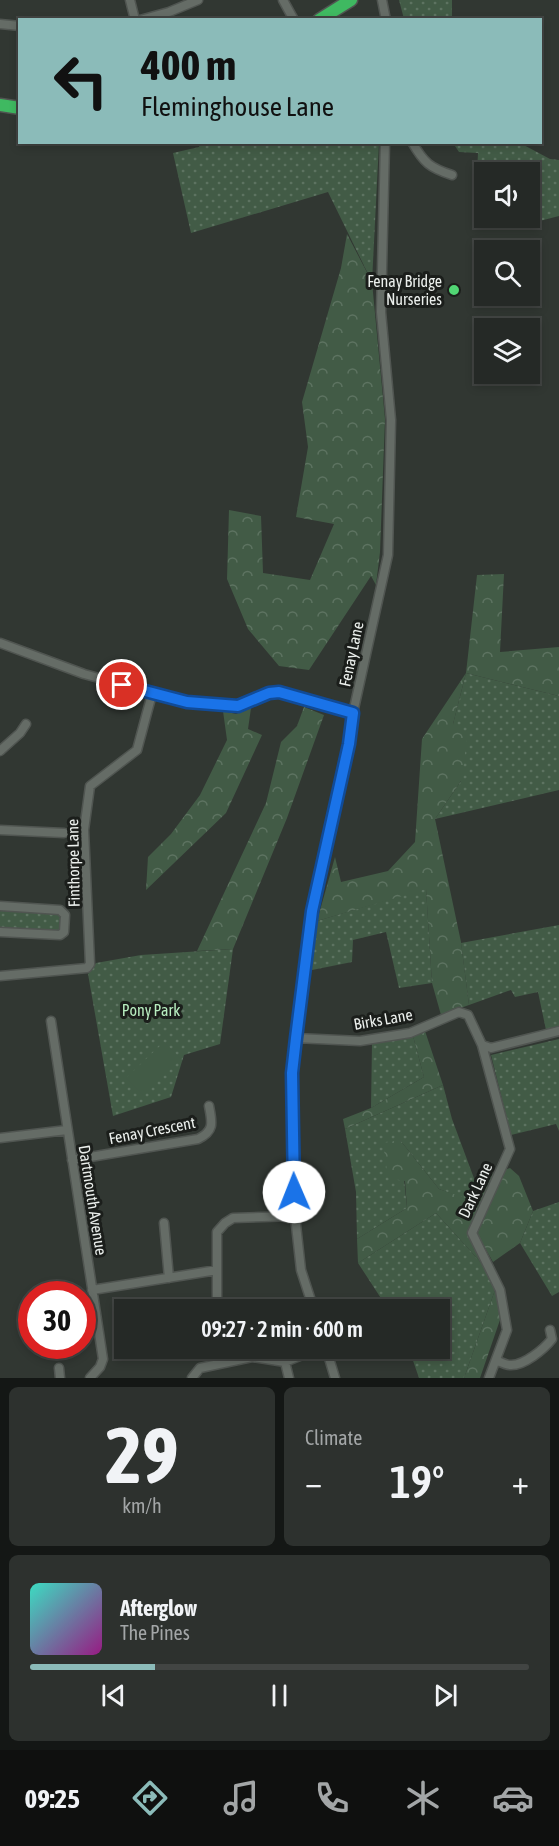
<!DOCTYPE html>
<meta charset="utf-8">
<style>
:root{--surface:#252926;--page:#2d312e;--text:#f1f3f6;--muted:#a3a6a7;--line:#424543;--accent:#8bbbb9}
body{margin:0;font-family:"Asap Condensed",sans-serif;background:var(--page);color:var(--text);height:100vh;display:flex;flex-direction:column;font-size:22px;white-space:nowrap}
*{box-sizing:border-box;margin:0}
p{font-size:20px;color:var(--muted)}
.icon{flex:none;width:33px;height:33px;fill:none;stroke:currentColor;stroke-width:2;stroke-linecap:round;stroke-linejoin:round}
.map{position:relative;height:1378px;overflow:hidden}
.sheet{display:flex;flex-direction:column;gap:9px;padding:9px;background:#141715;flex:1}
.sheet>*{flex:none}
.hud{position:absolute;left:18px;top:18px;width:524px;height:126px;border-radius:0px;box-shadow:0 3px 9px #0003,0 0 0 2px var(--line);background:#8bbbb9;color:#111;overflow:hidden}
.tools{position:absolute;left:474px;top:162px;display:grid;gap:12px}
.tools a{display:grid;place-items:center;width:66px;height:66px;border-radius:0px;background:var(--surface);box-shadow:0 3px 9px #0003,0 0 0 2px var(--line);font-size:30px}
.speed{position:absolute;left:18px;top:1281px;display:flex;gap:12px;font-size:30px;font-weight:700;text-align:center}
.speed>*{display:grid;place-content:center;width:78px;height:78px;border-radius:50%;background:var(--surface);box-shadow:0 3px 9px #0003,0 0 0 2px var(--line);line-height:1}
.speed .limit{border:9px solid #d22;background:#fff;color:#111}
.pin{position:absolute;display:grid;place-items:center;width:51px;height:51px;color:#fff;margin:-26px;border:3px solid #fff;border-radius:50%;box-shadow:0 2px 6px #0007}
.me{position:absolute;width:66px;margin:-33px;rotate:359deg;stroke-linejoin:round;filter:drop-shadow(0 0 4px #0008)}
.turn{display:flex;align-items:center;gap:21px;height:126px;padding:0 24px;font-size:27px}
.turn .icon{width:78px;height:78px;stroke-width:2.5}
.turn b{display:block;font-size:42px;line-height:51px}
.big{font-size:45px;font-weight:600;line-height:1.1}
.sheet .tile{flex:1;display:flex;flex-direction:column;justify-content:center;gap:9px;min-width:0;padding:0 21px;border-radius:9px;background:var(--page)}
.sheet .dial{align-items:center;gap:0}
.dial b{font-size:78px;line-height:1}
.song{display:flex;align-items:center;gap:18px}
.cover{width:72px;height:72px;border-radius:9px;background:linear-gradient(135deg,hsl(170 70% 55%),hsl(310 70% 35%))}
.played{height:6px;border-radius:3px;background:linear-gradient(90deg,var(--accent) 25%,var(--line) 25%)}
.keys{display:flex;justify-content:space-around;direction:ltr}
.heat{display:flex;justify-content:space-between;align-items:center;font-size:33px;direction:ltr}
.sheet .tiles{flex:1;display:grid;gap:9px;grid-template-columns:1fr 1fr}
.tile:last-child{grid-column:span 2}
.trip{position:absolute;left:114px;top:1299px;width:336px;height:60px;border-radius:0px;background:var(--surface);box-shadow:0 3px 9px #0003,0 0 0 2px var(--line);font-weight:600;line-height:60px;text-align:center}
.menu{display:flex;height:96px;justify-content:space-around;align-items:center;background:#0f100f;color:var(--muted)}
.menu .icon{width:42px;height:42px}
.menu .active{color:var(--accent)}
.menu b{font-size:27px;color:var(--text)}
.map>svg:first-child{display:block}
.green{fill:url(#green-dots)}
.forest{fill:url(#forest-crowns)}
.pitch{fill:#425b46}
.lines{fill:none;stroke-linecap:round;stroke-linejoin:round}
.minor-casing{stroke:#505551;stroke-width:11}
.highway-casing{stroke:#505551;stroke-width:15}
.minor{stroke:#656c66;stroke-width:8}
.highway{stroke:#3fb961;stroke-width:12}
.route-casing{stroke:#114b97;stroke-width:15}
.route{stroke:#1a73e8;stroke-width:10}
.poi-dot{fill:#51d674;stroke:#1b1e1b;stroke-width:2}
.labels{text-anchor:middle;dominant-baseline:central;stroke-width:6;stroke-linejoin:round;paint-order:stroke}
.poi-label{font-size:16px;fill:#ebefec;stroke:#1b1e1b;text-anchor:end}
.street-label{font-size:16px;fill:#ebefec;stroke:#1b1e1b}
.park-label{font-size:16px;fill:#b8eec0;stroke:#1b1e1b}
</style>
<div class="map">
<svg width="559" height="1378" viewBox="0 0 559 1378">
<defs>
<pattern id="green-dots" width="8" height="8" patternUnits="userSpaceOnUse" patternTransform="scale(1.5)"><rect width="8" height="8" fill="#425b46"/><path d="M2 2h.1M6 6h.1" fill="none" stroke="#5d7361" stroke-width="1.8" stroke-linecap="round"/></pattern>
<pattern id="forest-crowns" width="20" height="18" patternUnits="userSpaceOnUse" patternTransform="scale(1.5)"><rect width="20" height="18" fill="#425b46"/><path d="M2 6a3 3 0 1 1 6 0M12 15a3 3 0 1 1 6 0" fill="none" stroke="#5d7361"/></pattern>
</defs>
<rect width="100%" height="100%" fill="#313732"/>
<!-- green -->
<path class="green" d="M399,0h53v19h-48z
M200,143h179l-7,139 -44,-90 -137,41 -18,-80 26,-6z
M453,143h67l30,16 9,1v56l-35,9 -2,-7h8v-46h-46v24l-8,-3 2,-40 -19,-1z
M466,673l93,23v94l-124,29 26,-38 -8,-57z
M426,888l6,95 -33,5 -13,-56 -33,8 -1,22 -45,9 10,-50z
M0,906l60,4 4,22h-64z
M559,925v101l-13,4 -8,-38 -23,5 -4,-7 -42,15 -8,-62z
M233,949l-13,95 -36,11 -13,42 -58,19 -25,-142 8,-11 45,-8z
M413,1036l11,41 -53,31 1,-65z
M559,1039v92l-3,-7 -45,11 -20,-80z
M443,1085l9,34 23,62 -10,18 -26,-10 -39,-49 7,68 -50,31 -1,-47 -11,-63z
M559,1202v90l-7,4 -32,-53 13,-32z
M436,1213l49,54 10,23 -31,88h-45l-10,-29 31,-1v-38l-52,-1 -30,-46z"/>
<!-- forest -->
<path class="forest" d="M347,234l25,48 13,137 -5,133 -4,33 -5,-9 -62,94 -30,-4 -31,-37 -21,-50 2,-69 32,6 2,57 47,7 24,-56 -38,-7 12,-70 -6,-45 39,-134z
M504,574l-4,78 59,-5v49l-93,-23 -13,51 14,16 -6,41 -26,38 26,123 8,63 -28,10 -9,-32 -6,-94 -109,32 18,-64 6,25 47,-11 27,-29 7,-103 44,-66 11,-98z
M304,707l20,8 -37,103 -54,131 -36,2 69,-148 15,-61 16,-16z
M251,708l-3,21 14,6 -36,78 -80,77 2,-33 23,-23 29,-39 27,-55 -4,-29 13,3z
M425,1031l18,54 -98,44 -2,-10 28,-11 53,-31 -11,-41z
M400,1140l39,49 26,9 10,-17 22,-9 -30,61 18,34 -49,-54 -78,50 -1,-24 50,-31 -2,-27 -17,-3 -5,-35z
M510,1168l9,8 14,35 -13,32 -27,19 -17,-30 28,-62z
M495,1290l7,24 -22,64h-16z"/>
<!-- pitch -->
<path class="pitch" d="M164,1042l17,17 -38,36 -17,-17z"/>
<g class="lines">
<!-- minor casing -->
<g class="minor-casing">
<path id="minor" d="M130,0l5,20
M283,0l11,20
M382,0l4,20
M140,20l29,-8 29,-12
M0,24l20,2
M412,142c12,21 18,26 40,33
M0,643l84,31 103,28 51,4 31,-13 10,-1 74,21
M0,751l20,-18 6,-9
M0,830l64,3
M0,906l60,4 5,5 -1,17 -4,3 -60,-3
M0,976l87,-8 3,-4 -6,-134 6,-44 47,-36 15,-56
M51,1021l52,338 -3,8 -10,11
M296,1038l64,3 50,-8 49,-21 9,3 14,30 9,3 68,-17
M482,1045l28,104 -38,84 28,57 7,40 -18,48
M0,1138l67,-8
M72,1160l126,-21c17,-8 14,-17 11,-33
M164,1223l5,55
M217,1270v33
M92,1290l125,-20v-38l8,-9 8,-5 62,-2
M314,1310l-13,-40 -6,-54 -3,-143 20,-162 37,-166 4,-32 35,-158 3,-135 -10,-108 4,-170
M326,1348l9,30
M496,1360c4,2 10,5 14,5 14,1 34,-16 42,-26l-2,-9
M285,1362l4,16
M59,1368l1,10
M192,1378l8,-10 52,-11 33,5 35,-14"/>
</g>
<!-- highway casing -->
<g class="highway-casing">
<path id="highway" d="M319,20l32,-20
M0,105l20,3"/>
</g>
<!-- minor -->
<use href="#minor" class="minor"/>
<!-- highway -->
<use href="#highway" class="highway"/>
</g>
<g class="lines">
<!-- route casing -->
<g class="route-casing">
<path id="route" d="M122,685l65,17 51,4 31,-13 10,-1 74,21 -4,31 -37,167 -16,127 -4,35 2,119"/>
</g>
<!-- route -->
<use href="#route" class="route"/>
</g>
<!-- markers -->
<circle class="poi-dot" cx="454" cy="290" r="6"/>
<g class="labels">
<!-- poi labels -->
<g class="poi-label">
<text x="442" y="281">Fenay Bridge<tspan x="442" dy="18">Nurseries</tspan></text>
</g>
<!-- street labels -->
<g class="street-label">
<text transform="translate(351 654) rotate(-78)">Fenay Lane</text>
<text transform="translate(73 863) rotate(-91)">Finthorpe Lane</text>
<text transform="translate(383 1019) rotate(-10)">Birks Lane</text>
<text transform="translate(152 1130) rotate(-11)">Fenay Crescent</text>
<text transform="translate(475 1190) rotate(-65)">Dark Lane</text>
<text transform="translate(93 1200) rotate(81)">Dartmouth Avenue</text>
</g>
<!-- park labels -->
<g class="park-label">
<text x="151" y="1010">Pony Park</text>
</g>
</g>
</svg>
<div class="tools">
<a><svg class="icon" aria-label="sound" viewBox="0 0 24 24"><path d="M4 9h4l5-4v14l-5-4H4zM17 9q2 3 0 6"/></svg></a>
<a><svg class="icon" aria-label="search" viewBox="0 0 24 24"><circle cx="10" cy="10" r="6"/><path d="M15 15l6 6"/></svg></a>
<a><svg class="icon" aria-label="layers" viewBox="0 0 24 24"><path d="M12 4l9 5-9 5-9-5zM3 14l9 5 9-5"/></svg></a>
</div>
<div class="speed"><div class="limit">30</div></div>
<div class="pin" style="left:122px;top:685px;background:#d93025"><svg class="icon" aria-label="arrive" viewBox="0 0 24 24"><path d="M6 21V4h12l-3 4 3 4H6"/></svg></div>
<svg class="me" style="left:294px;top:1192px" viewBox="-20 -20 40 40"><circle r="19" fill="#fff"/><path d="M0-13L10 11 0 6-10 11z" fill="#1a73e8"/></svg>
<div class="trip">09:27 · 2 min · 600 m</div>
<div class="hud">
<div class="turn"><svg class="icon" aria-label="left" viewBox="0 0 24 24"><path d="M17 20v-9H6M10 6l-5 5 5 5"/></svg><div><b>400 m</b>Fleminghouse Lane</div></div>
</div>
</div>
<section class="sheet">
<div class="tiles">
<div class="tile dial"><b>29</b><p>km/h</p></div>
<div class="tile"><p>Climate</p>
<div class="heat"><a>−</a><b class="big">19°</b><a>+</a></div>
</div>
<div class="tile">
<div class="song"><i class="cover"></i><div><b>Afterglow</b><p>The Pines</p></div></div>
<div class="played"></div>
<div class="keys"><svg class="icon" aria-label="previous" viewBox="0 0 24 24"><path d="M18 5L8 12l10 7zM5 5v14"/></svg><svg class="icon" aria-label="pause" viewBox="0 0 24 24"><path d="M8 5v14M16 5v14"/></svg><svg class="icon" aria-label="next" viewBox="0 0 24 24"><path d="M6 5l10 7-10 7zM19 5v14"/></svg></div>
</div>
</div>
</section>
<nav class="menu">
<b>09:25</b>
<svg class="icon active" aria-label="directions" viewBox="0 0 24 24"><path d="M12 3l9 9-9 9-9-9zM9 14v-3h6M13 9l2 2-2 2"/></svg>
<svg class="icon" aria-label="music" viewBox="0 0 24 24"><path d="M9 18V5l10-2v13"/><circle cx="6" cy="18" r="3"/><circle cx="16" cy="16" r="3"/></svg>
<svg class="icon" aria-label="phone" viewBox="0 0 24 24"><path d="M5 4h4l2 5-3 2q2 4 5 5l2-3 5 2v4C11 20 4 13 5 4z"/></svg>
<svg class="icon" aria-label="climate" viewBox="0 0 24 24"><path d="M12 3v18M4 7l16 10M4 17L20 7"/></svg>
<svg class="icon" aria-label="car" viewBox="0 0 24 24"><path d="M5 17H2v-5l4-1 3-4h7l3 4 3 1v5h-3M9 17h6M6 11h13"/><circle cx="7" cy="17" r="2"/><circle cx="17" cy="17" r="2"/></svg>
</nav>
